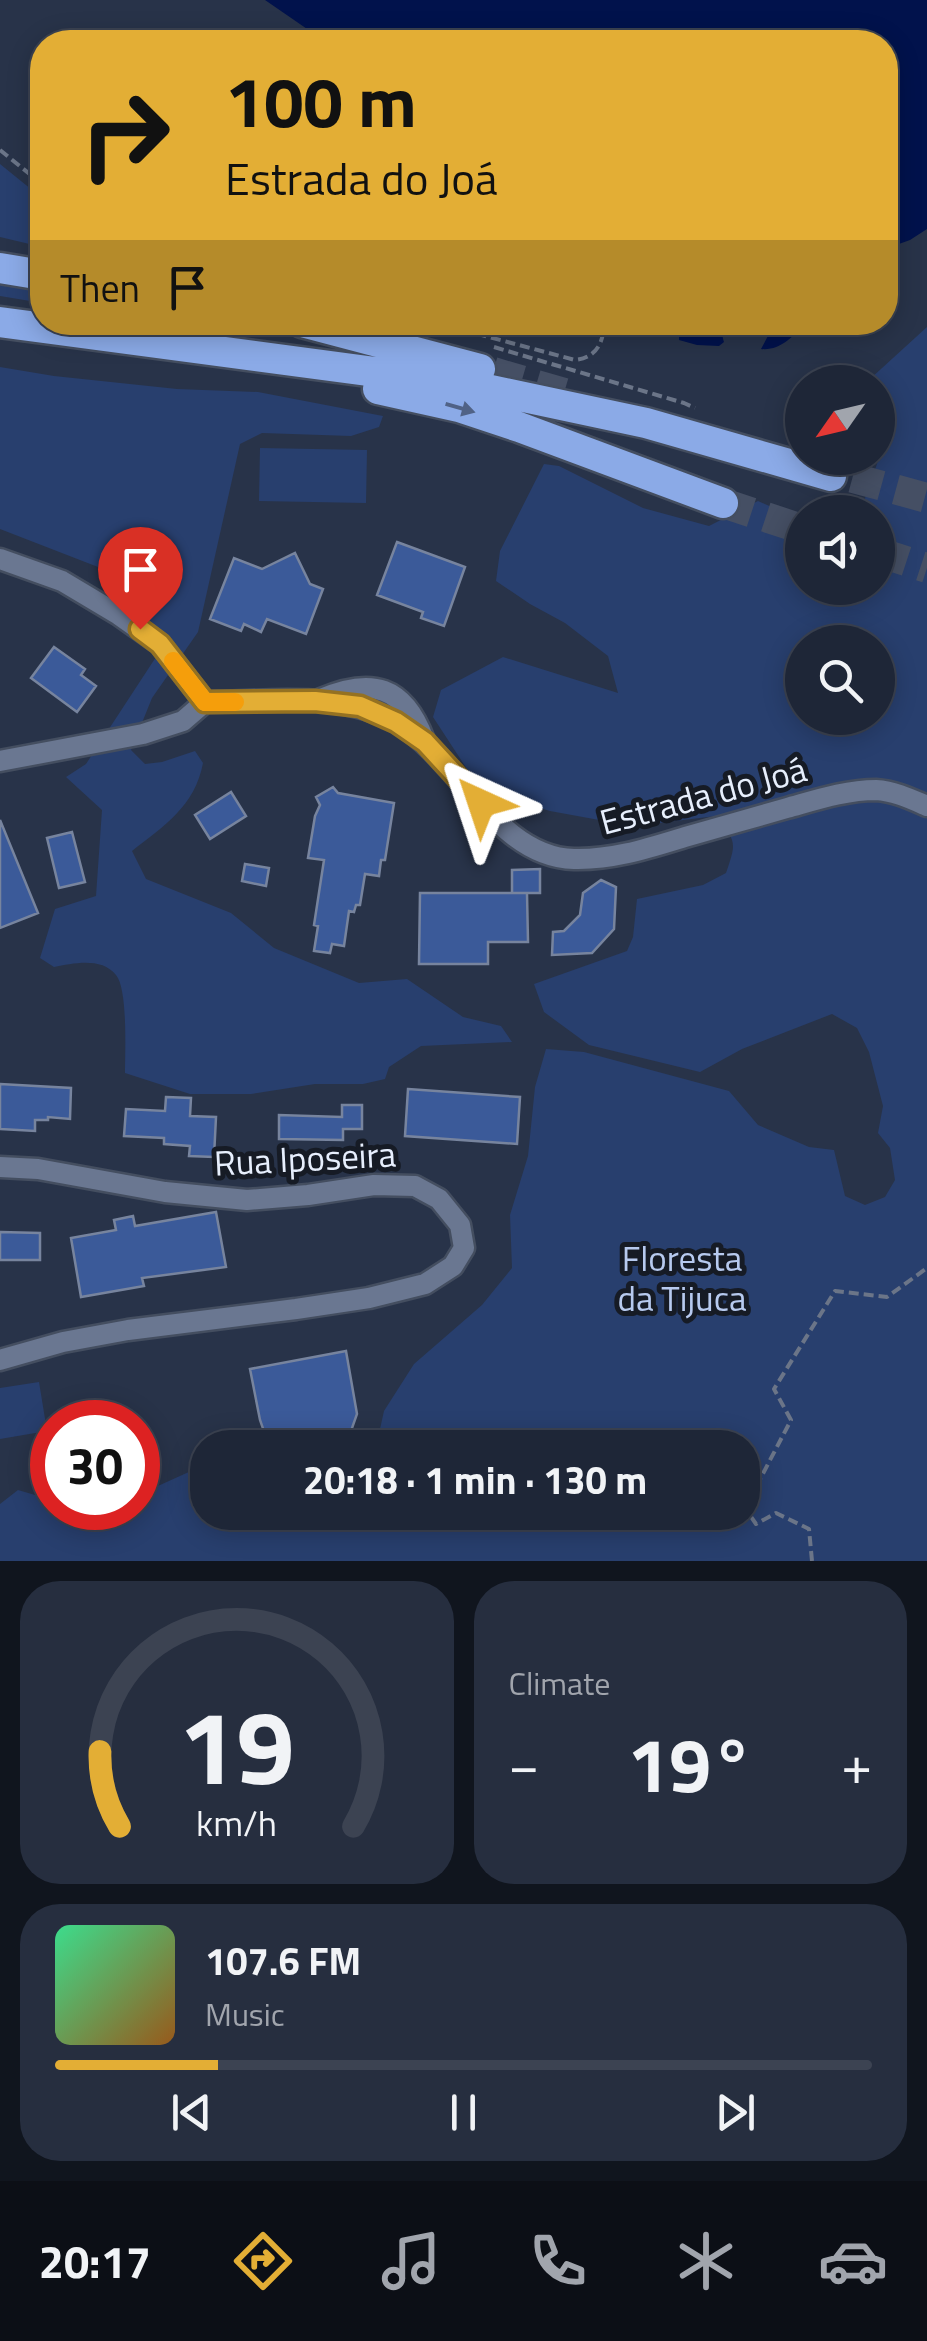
<!DOCTYPE html>
<meta charset="utf-8">
<style>
:root{--surface:#1e2637;--page:#262e3f;--text:#f1f3f6;--muted:#a1a5ad;--line:#3c4352;--accent:#e3ae35}
body{margin:0;font-family:"Titillium Web",sans-serif;background:var(--page);color:var(--text);height:100vh;display:flex;flex-direction:column;font-size:38px;white-space:nowrap}
*{box-sizing:border-box;margin:0}
p{font-size:32px;color:var(--muted)}
.icon{flex:none;width:55px;height:55px;fill:none;stroke:currentColor;stroke-width:2;stroke-linecap:round;stroke-linejoin:round}
.map{position:relative;height:1561px;overflow:hidden}
.side{display:flex;flex-direction:column;gap:20px;padding:20px;background:#10151e;flex:1}
.side>*{flex:none}
.hud{position:absolute;left:30px;top:30px;width:868px;height:305px;border-radius:40px;box-shadow:0 5px 25px #0003,0 0 0 2px var(--line);background:#e3ae35;color:#111;overflow:hidden}
.needle{width:65px;rotate:236deg}
.controls{position:absolute;left:785px;top:365px;display:grid;gap:20px}
.controls a{display:grid;place-items:center;width:110px;height:110px;border-radius:50%;background:var(--surface);box-shadow:0 5px 25px #0003,0 0 0 2px var(--line);font-size:50px}
.speed{position:absolute;left:30px;top:1400px;display:flex;gap:20px;font-size:50px;font-weight:700;text-align:center}
.speed>*{display:grid;place-content:center;width:130px;height:130px;border-radius:50%;background:var(--surface);box-shadow:0 5px 25px #0003,0 0 0 2px var(--line);line-height:1}
.speed .limit{border:15px solid #d22;background:#fff;color:#111}
.pin{position:absolute;display:grid;place-items:center;width:85px;height:85px;color:#fff;margin:-102px -42px;border-radius:50% 50% 50% 0;rotate:-45deg;box-shadow:0 0 10px #0007}
.pin .icon{rotate:45deg}
.me{position:absolute;width:110px;margin:-55px;rotate:318deg;stroke-linejoin:round;filter:drop-shadow(0 0 8px #0008)}
.turn{display:flex;align-items:center;gap:35px;height:210px;padding:0 30px;font-size:45px}
.turn .icon{width:130px;height:130px;stroke-width:2.5}
.turn b{display:block;font-size:70px;line-height:85px}
.then{display:flex;align-items:center;height:95px;padding:0 30px;background:#0003;gap:20px;font-size:38px}
.big{font-size:75px;font-weight:700;line-height:1.1}
.side .card{flex:1;display:flex;flex-direction:column;justify-content:center;gap:15px;min-width:0;padding:0 35px;border-radius:40px;background:var(--page)}
.side .dial{align-items:center;gap:0}
.dial svg{height:260px;overflow:visible;fill:none;stroke:var(--line);stroke-width:7;stroke-linecap:round;text-anchor:middle}
.dial text{fill:var(--text);stroke:none}
.song{display:flex;align-items:center;gap:30px}
.cover{width:120px;height:120px;border-radius:15px;background:linear-gradient(135deg,hsl(150 70% 55%),hsl(30 70% 35%))}
.played{height:10px;border-radius:5px;background:linear-gradient(90deg,var(--accent) 20%,var(--line) 20%)}
.keys{display:flex;justify-content:space-around;direction:ltr}
.heat{display:flex;justify-content:space-between;align-items:center;font-size:55px;direction:ltr}
.side .tiles{flex:1;display:grid;gap:20px;grid-template-columns:1fr 1fr}
.card:last-child{grid-column:span 2}
.trip{position:absolute;left:190px;top:1430px;width:570px;height:100px;border-radius:40px;background:var(--surface);box-shadow:0 5px 25px #0003,0 0 0 2px var(--line);font-weight:700;line-height:100px;text-align:center}
.tab-bar{display:flex;height:160px;justify-content:space-around;align-items:center;background:#0c0f16;color:var(--muted)}
.tab-bar .icon{width:70px;height:70px}
.tab-bar .selected{color:var(--accent)}
.tab-bar b{font-size:45px;color:var(--text)}
.map>svg:first-child{display:block}
.green{fill:#283f6e;fill-rule:evenodd}
.water{fill:#01124c}
.building{fill:#3b5a99;stroke:#77849e;stroke-width:2.5}
.lines{fill:none;stroke-linecap:round;stroke-linejoin:round}
.highway-tunnel{stroke:#454f64;stroke-width:30;stroke-dasharray:30 15;stroke-linecap:butt}
.minor-casing{stroke:#444e60;stroke-width:25}
.highway-casing{stroke:#444e60;stroke-width:35}
.path{stroke:#6b7588;stroke-width:4;stroke-dasharray:10 5;stroke-linecap:butt}
.minor{stroke:#6a7791;stroke-width:20}
.highway{stroke:#8baae7;stroke-width:30}
.oneway{fill:#506286}
.route-casing{stroke:#947122;stroke-width:25}
.route{stroke:#e3ae35;stroke-width:18}
.slow{stroke:#f59e0b;stroke-width:18}
.labels{text-anchor:middle;dominant-baseline:central;stroke-width:10;stroke-linejoin:round;paint-order:stroke}
.street-label{font-size:35px;fill:#e7effd;stroke:#161b25}
.park-label{font-size:35px;fill:#b7caef;stroke:#161b25}
</style>
<div class="map">
<svg width="927" height="1561" viewBox="0 0 927 1561">
<rect width="100%" height="100%" fill="#283349"/>
<!-- green -->
<path class="green" d="M0,164l42,34v49l-42,-10z
M0,279l42,8v16l-42,-7z
M927,327v1234h-927v-57l18,-14 34,10v8h86v-13l53,-24 16,-2 1,43h534v-64l-366,-1 8,-36 30,-47 68,-59 30,-37 -2,-53 18,-59 7,-69 11,-38 38,3 145,39 29,34 51,22 25,3 11,46 20,9 20,-8 10,-17 -5,-32 -12,-15 5,-27 -14,-54 -12,-24 -25,-14 -90,35 -42,23 -111,-27 -45,-33 -10,-28 93,-33 6,-14 4,-38 66,-14 23,-12c11,-32 10,-31 -10,-57l-57,7 -38,1 -71,-13 -30,-9 -53,-33 -34,-52 8,-27 62,-33 115,36 -10,-37 -43,-33 -35,-19 -34,-23 4,-30 44,-87 15,2 84,42 66,18 49,-25 25,11 19,2v74h76v-76h-30l15,-8 15,-43v-79h-9l1,-3zM802,642h76v76h-76z
M0,367l54,9 123,13 81,3 125,24 -4,11 -28,9 -89,-3 -22,11 -42,188 -46,66 -21,52 14,14 17,-2 33,-11 8,12c-8,43 -39,63 -71,88l14,28 85,34 43,35 85,35 48,-4 56,38 38,9 11,16 -91,4 -32,21 -4,12 -22,5h-48l-64,10h-61l-65,-21c0,-20 3,-84 -9,-98 -14,-18 -42,-12 -62,-8l-14,-9 15,-49 41,-13 6,-86 -36,-33 20,-13 70,-107 -23,-67 -35,-23 -98,-38z
M260,448l107,2 -1,53 -107,-2z
M39,1382l8,49 -47,8v-51z"/>
<!-- water -->
<path class="water" d="M265,0h662v229l-17,11 -25,9v-207h-559z
M675,323h55c-8,5 -9,10 -6,19l-5,4 -22,-1 -18,-5v-13z
M763,323h41c-10,14 -25,28 -43,26l8,-15z"/>
<!-- building -->
<path class="building" d="M397,542l68,25 -21,59 -23,-8 2,-6 -46,-17z
M295,553l15,31 13,5 -17,45 -39,-15 -6,13 -17,-8 -3,7 -31,-12 24,-61 28,11z
M54,647l31,22 -4,6 15,11 -19,26 -46,-34z
M333,787l5,6 56,10 -9,57h-4l-2,16 -14,-2 -5,31h-4l-2,7 -5,-1 -5,35 -12,-2 -2,9 -16,-2 4,-25 -4,-1 10,-65 -16,-2 7,-42 5,-11 -4,-8z
M231,792l15,24 -36,23 -15,-24z
M0,820l38,93 -38,15z
M72,832l13,50 -26,6 -12,-50z
M245,864l24,4 -3,18 -24,-5z
M540,869v24h-28v-23z
M601,880l15,7 -2,42 -22,24 -40,2 1,-23 11,-1 16,-16 3,-22z
M420,893h107l1,49h-40v22h-69z
M0,1084l71,4 -1,31 -22,-2v3h-13v11l-35,-2z
M408,1089l112,8 -3,47 -112,-8z
M166,1097l25,1 -1,18 26,1 -2,40 -25,-1 1,-10 -26,-2v-6l-40,-2 2,-27 39,2z
M342,1105h20v24h-19v11l-64,-1v-24l63,2z
M216,1212l10,55 -84,11 2,8 -63,11 -10,-59 45,-8 -2,-10 19,-4 2,10z
M0,1232l40,1v27h-40z
M346,1351l11,63 -12,34h-55l-22,-5 -8,-23 -10,-51z"/>
<g class="lines">
<!-- highway-tunnel -->
<path class="highway-tunnel" d="M493,372l71,21
M809,466l118,32
M723,503l79,26
M878,552l49,16"/>
<!-- minor casing -->
<g class="minor-casing">
<path id="minor" d="M0,559l62,22 57,34 41,29 45,58c62,0 137,-12 193,21 61,36 99,134 176,136 39,1 75,-11 111,-22 34,-10 68,-19 102,-29 29,-8 59,-18 89,-18 18,1 35,9 51,16
M321,699c51,-22 83,-13 103,41
M0,761l143,-27 40,-13 22,-19
M0,1167l38,2 127,23 82,8 61,-5 66,-10 41,1 24,13 21,26 4,23 -11,18 -28,18 -56,14 -73,11 -168,21 -65,12 -63,18"/>
</g>
<!-- highway casing -->
<g class="highway-casing">
<path id="highway" d="M0,268l42,7
M0,322l458,61 188,40 185,53
M302,322l178,47
M378,389l81,18 60,20 204,76"/>
</g>
<!-- path -->
<path class="path" d="M0,150l42,34
M433,322l142,38c21,-2 30,-18 28,-38
M494,347l190,56 11,5
M812,1561l-3,-32 -33,-16 -20,11 -11,-16 46,-88 -17,-31 61,-98 52,6 40,-29"/>
<!-- minor -->
<use href="#minor" class="minor"/>
<!-- highway -->
<use href="#highway" class="highway"/>
</g>
<!-- one-way arrows -->
<defs><path id="oneway-solid" d="M-6-.8H1V-3.2L6.5 0L1 3.2V.8H-6Z" transform="scale(2.5)"/></defs>
<use class="oneway" href="#oneway-solid" transform="translate(460 408) rotate(16)"/>
<g class="lines">
<!-- route casing -->
<g class="route-casing">
<path id="route" d="M140,629l20,15 45,58 110,-1 45,5 36,16 29,20 56,61"/>
</g>
<!-- route -->
<use href="#route" class="route"/>
<!-- slow -->
<path class="slow" d="M173,661l32,41h30"/>
</g>
<g class="labels">
<!-- street labels -->
<g class="street-label">
<text transform="translate(703 795) rotate(-15)">Estrada do Joá</text>
<text transform="translate(305 1158) rotate(-3)">Rua Iposeira</text>
</g>
<!-- park labels -->
<g class="park-label">
<text x="682" y="1258">Floresta<tspan x="682" dy="40">da Tijuca</tspan></text>
</g>
</g>
</svg>
<div class="controls">
<a><svg class="needle" viewBox="-14 -14 28 28"><path d="M0-13l5 13h-10z" fill="#e53935"/><path d="M0 13l5-13h-10z" fill="#a1a5ad"/></svg></a>
<a><svg class="icon" aria-label="sound" viewBox="0 0 24 24"><path d="M4 9h4l5-4v14l-5-4H4zM17 9q2 3 0 6"/></svg></a>
<a><svg class="icon" aria-label="search" viewBox="0 0 24 24"><circle cx="10" cy="10" r="6"/><path d="M15 15l6 6"/></svg></a>
</div>
<div class="speed"><div class="limit">30</div></div>
<div class="pin" style="left:140px;top:629px;background:#d93025"><svg class="icon" aria-label="arrive" viewBox="0 0 24 24"><path d="M6 21V4h12l-3 4 3 4H6"/></svg></div>
<svg class="me" style="left:481px;top:803px" viewBox="-20 -20 40 40"><path d="M0-17L14 15 0 8-14 15z" fill="#e3ae35" stroke="#fff" stroke-width="4"/></svg>
<div class="trip">20:18 · 1 min · 130 m</div>
<div class="hud">
<div class="turn"><svg class="icon" aria-label="right" viewBox="0 0 24 24"><path d="M7 20v-9h11M14 6l5 5-5 5"/></svg><div><b>100 m</b>Estrada do Joá</div></div>
<div class="then">Then<svg class="icon" aria-label="arrive" viewBox="0 0 24 24"><path d="M6 21V4h12l-3 4 3 4H6"/></svg></div>
</div>
</div>
<section class="side">
<div class="tiles">
<div class="card dial"><svg viewBox="0 0 100 80">
<path d="M14 69A42 42 0 1 1 86 69"/>
<path d="M14 69A42 42 0 0 1 8 46" stroke="#e3ae35"/>
<text x="50" y="56" font-size="32" font-weight="700">19</text>
<text x="50" y="72" font-size="11">km/h</text>
</svg></div>
<div class="card"><p>Climate</p>
<div class="heat"><a>−</a><b class="big">19°</b><a>+</a></div>
</div>
<div class="card">
<div class="song"><i class="cover"></i><div><b>107.6 FM</b><p>Music</p></div></div>
<div class="played"></div>
<div class="keys"><svg class="icon" aria-label="previous" viewBox="0 0 24 24"><path d="M18 5L8 12l10 7zM5 5v14"/></svg><svg class="icon" aria-label="pause" viewBox="0 0 24 24"><path d="M8 5v14M16 5v14"/></svg><svg class="icon" aria-label="next" viewBox="0 0 24 24"><path d="M6 5l10 7-10 7zM19 5v14"/></svg></div>
</div>
</div>
</section>
<nav class="tab-bar">
<b>20:17</b>
<svg class="icon selected" aria-label="directions" viewBox="0 0 24 24"><path d="M12 3l9 9-9 9-9-9zM9 14v-3h6M13 9l2 2-2 2"/></svg>
<svg class="icon" aria-label="music" viewBox="0 0 24 24"><path d="M9 18V5l10-2v13"/><circle cx="6" cy="18" r="3"/><circle cx="16" cy="16" r="3"/></svg>
<svg class="icon" aria-label="phone" viewBox="0 0 24 24"><path d="M5 4h4l2 5-3 2q2 4 5 5l2-3 5 2v4C11 20 4 13 5 4z"/></svg>
<svg class="icon" aria-label="climate" viewBox="0 0 24 24"><path d="M12 3v18M4 7l16 10M4 17L20 7"/></svg>
<svg class="icon" aria-label="car" viewBox="0 0 24 24"><path d="M5 17H2v-5l4-1 3-4h7l3 4 3 1v5h-3M9 17h6M6 11h13"/><circle cx="7" cy="17" r="2"/><circle cx="17" cy="17" r="2"/></svg>
</nav>
